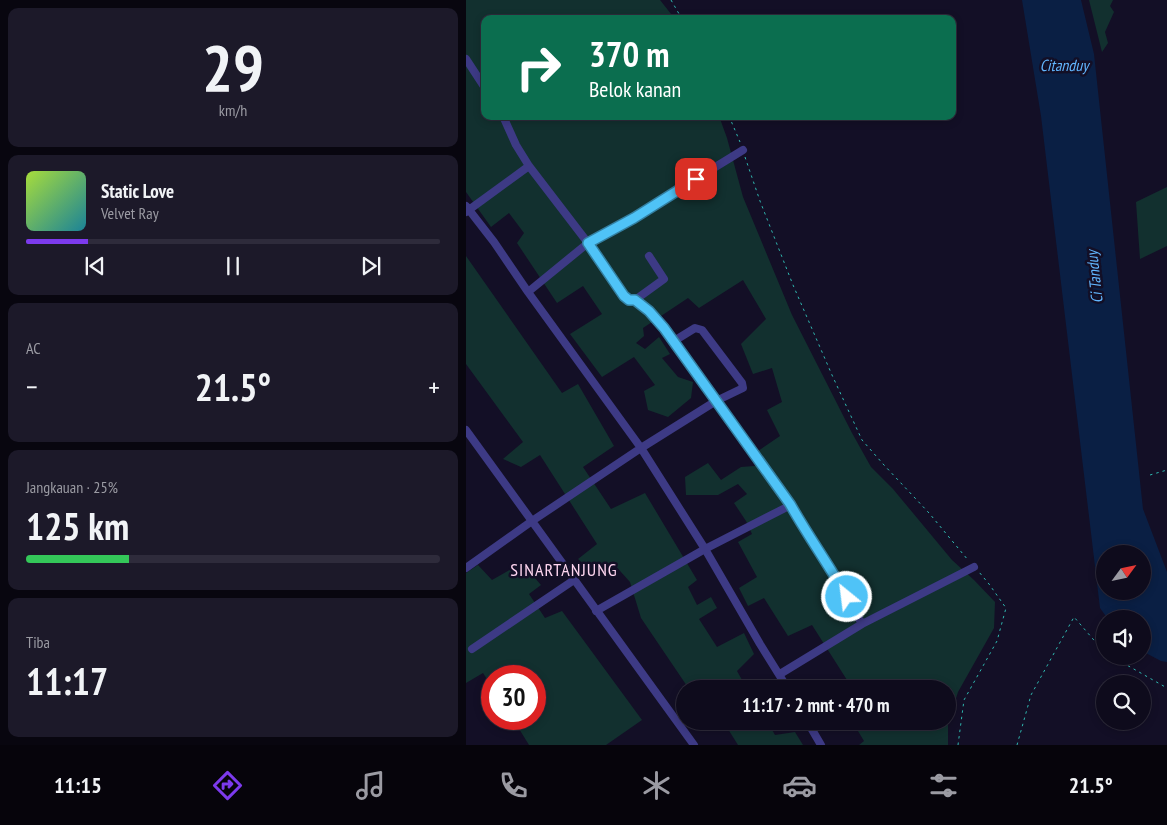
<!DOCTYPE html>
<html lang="id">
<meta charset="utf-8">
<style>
:root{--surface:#0e0b1c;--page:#1c1929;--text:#f1f3f6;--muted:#9b9ba3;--line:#2e2b3b;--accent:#7c3aed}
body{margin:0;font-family:"PT Sans Narrow",sans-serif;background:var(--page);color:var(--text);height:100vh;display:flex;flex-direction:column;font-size:19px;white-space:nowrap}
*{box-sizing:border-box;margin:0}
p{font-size:16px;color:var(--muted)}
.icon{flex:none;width:28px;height:28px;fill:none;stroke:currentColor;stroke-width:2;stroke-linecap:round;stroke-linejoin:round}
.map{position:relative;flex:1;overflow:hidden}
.panel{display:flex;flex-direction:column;gap:8px;padding:8px;background:#08060f;width:466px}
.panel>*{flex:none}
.guide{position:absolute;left:15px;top:15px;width:475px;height:105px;border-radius:10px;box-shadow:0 2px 8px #0003,0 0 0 1px var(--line);background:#0b6e4f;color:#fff;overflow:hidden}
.needle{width:32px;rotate:57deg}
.controls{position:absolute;left:630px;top:545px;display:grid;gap:10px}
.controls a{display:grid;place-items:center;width:55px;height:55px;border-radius:50%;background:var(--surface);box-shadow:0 2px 8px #0003,0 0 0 1px var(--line);font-size:25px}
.speed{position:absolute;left:15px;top:665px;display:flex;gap:10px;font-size:25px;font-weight:700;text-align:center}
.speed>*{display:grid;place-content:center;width:65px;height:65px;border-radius:50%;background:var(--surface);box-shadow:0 2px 8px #0003,0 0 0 1px var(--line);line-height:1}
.speed .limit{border:8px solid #d22;background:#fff;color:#111}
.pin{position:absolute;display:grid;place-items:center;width:42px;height:42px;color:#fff;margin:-21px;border-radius:10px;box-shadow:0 2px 8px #0006}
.me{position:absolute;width:55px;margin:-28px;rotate:331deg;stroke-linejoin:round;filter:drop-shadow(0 0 4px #0008)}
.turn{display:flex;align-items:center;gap:18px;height:105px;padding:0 25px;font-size:22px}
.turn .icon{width:65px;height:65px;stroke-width:2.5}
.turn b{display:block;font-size:35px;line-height:42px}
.big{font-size:38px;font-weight:600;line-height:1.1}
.panel .widget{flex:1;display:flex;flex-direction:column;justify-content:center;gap:8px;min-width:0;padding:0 18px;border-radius:10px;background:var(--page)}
.panel .dial{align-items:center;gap:0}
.dial b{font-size:65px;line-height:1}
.song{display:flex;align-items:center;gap:15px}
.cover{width:60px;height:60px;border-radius:8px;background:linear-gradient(135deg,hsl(80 70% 55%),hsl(190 70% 35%))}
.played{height:5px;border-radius:2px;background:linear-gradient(90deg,var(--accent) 15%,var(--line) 15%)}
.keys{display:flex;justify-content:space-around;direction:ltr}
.heat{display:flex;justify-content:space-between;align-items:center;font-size:28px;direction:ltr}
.charge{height:8px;border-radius:4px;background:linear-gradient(90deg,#34c759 25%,var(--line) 0)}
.trip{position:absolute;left:210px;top:680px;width:280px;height:50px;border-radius:25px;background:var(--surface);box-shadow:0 2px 8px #0003,0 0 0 1px var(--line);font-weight:600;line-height:50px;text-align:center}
.tabs{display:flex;height:80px;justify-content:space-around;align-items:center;background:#06040b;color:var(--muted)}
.tabs .icon{width:35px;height:35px}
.tabs .active{color:var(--accent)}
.tabs b{font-size:22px;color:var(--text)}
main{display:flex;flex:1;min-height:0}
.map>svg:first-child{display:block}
.green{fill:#12302f}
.water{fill:#0a1f44;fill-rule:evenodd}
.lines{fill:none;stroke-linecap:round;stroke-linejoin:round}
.path{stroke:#2fb8b0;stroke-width:1;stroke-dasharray:2.5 4;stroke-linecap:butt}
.minor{stroke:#3d3a85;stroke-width:8}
.route-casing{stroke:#337fa1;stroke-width:12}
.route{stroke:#4fc3f7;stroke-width:9}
.labels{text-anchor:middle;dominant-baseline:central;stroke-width:5;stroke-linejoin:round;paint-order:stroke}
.water-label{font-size:16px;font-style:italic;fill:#62b6ff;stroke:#130f26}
.quarter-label{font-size:18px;letter-spacing:1px;fill:#ffd6f0;stroke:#130f26}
</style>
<main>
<section class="panel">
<div class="widget dial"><b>29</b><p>km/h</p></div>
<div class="widget">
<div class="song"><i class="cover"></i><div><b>Static Love</b><p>Velvet Ray</p></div></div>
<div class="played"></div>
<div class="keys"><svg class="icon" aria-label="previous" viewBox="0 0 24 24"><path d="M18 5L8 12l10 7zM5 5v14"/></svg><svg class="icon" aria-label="pause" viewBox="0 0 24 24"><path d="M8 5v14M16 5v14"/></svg><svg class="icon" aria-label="next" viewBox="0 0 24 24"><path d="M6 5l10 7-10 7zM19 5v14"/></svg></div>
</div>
<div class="widget"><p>AC</p>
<div class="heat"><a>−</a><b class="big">21.5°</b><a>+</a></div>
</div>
<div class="widget"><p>Jangkauan · 25%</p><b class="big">125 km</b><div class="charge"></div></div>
<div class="widget"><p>Tiba</p><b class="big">11:17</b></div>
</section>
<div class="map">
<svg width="701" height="745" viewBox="0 0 701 745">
<rect width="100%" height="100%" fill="#130f26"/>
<!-- green -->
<path class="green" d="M0,0h194l15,19h-190v97h234l8,22 16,59 49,118 60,118 19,34 22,22 59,71 22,20 21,22 -1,26 -36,64 -10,32v21h-89l5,-4 -12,-20h95v-32h-116l16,-9 -35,-55 -24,11 -24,-38 -16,8 -9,-18 18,-11 -19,-35 14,-8 -6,-13 -12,-18 13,-9 -9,-10 -20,11h-32l-1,-18 23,-14 13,17 20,-13 26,-2 -9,-14 22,-15 -13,-26 15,-8 -10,-34 -19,6 -12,-30 25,-25 -23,-39 -44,28 -11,-10 -45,30 1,8 -8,7 9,6 14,-12 11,17 -8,4 16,19 15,5 -2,16 -23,19 -20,-7 -4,-19 11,-6 -21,-28 -32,20 -32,-43 32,-20 -19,-28 -26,17 -40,-60 7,-10 -15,-20 -18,14 -25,-35z
M623,0h24l-3,6 4,6 -9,20 3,11 -6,9z
M701,187v59l-27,13 -4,-57z
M0,256l96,137 16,-9 36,62 -31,21 28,42 34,-16 52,87 -9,7 9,18 14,-8 6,11 -18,11 18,28 27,-14 10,21 -17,17 10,18h-58l-48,-71 -11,-36 -18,-20 -21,9 -13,-12 19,-15 -57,-89 -19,12 -18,-8 20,-17 -57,-78z
M56,563l19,22 -12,9 16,24 17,-7 80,109 -36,25h-77l-16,-26h22v-43h-43v11l-9,-14 -17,10v-110l12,-8 14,15z
M257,721h44l8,14 20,-3 8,13h-65z"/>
<!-- water -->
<path class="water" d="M556,0h59l13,54 49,455 24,63v90l-6,-1 -19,-10v-32h-34l-8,-11 -59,-492zM639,554h37v37h-37z"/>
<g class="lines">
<!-- path -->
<path class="path" d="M205,0l11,19
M263,116l11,26
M279,157l15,44 33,84 39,90 30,65 22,25 45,48 39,47
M684,475l17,-5
M645,656l56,32
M492,745l6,-45 33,-59 9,-33 -17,-24 -10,-12
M551,745l14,-50 43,-78 31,36"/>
<!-- minor -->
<path class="minor" d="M0,59l19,29
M37,116l13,29 13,21 59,77 36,53 5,4h6l14,11 25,30 117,164 12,22 29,43 30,54 -82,50
M0,206l28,36 34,50 113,156 64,101 55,95 28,45
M0,212l63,-46
M62,292l60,-49 46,-26 109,-67
M169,300l29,-21 -15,-23
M0,430l228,315
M0,568l66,-47 109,-73 75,-47 27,-13 -1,-5 -40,-53 -7,-2 -21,13
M130,611l109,-62 86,-44
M396,624l112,-57
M6,649l102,-69
M341,721l14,24"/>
</g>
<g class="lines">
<!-- route casing -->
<g class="route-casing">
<path id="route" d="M230,179l-62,39 -46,25 36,53 5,4h6l14,11 15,17 126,176c18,32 39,61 57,93"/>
</g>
<!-- route -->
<use href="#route" class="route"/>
</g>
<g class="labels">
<!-- water labels -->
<g class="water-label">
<text x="598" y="65">Citanduy</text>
<text transform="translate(628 277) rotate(-96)">Ci Tanduy</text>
</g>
<!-- quarter labels -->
<g class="quarter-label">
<text x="98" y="569">SINARTANJUNG</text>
</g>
</g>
</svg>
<div class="controls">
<a><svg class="needle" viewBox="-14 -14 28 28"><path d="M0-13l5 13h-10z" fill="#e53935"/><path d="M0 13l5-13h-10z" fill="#9b9ba3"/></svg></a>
<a><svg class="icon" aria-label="sound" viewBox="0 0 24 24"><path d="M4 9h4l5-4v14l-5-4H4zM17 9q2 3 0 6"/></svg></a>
<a><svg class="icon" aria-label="search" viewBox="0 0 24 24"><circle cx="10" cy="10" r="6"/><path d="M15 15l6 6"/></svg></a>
</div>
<div class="speed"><div class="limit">30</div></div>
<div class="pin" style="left:230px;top:179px;background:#d93025"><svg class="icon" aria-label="arrive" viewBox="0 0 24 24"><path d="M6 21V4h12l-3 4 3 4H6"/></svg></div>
<svg class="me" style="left:381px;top:597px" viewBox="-20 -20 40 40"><circle r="17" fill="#4fc3f7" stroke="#fff" stroke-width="3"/><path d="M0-11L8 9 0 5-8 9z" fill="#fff"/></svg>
<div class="trip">11:17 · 2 mnt · 470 m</div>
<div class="guide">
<div class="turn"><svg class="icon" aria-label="right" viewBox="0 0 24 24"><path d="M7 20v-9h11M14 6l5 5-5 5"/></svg><div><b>370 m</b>Belok kanan</div></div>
</div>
</div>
</main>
<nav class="tabs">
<b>11:15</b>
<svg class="icon active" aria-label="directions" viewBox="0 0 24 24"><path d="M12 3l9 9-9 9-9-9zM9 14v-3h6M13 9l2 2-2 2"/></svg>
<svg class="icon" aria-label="music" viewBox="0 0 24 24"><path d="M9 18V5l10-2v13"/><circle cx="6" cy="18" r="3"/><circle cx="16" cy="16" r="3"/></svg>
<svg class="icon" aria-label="phone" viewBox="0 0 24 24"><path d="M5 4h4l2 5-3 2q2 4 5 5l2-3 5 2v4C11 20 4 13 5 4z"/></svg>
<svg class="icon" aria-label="climate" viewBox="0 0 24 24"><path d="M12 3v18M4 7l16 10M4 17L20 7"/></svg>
<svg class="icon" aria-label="car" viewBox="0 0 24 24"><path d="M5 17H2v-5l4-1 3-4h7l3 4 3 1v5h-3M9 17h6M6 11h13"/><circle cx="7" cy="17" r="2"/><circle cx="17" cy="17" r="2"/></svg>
<svg class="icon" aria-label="filters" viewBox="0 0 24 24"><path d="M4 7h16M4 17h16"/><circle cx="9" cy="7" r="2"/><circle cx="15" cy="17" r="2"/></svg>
<b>21.5°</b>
</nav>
